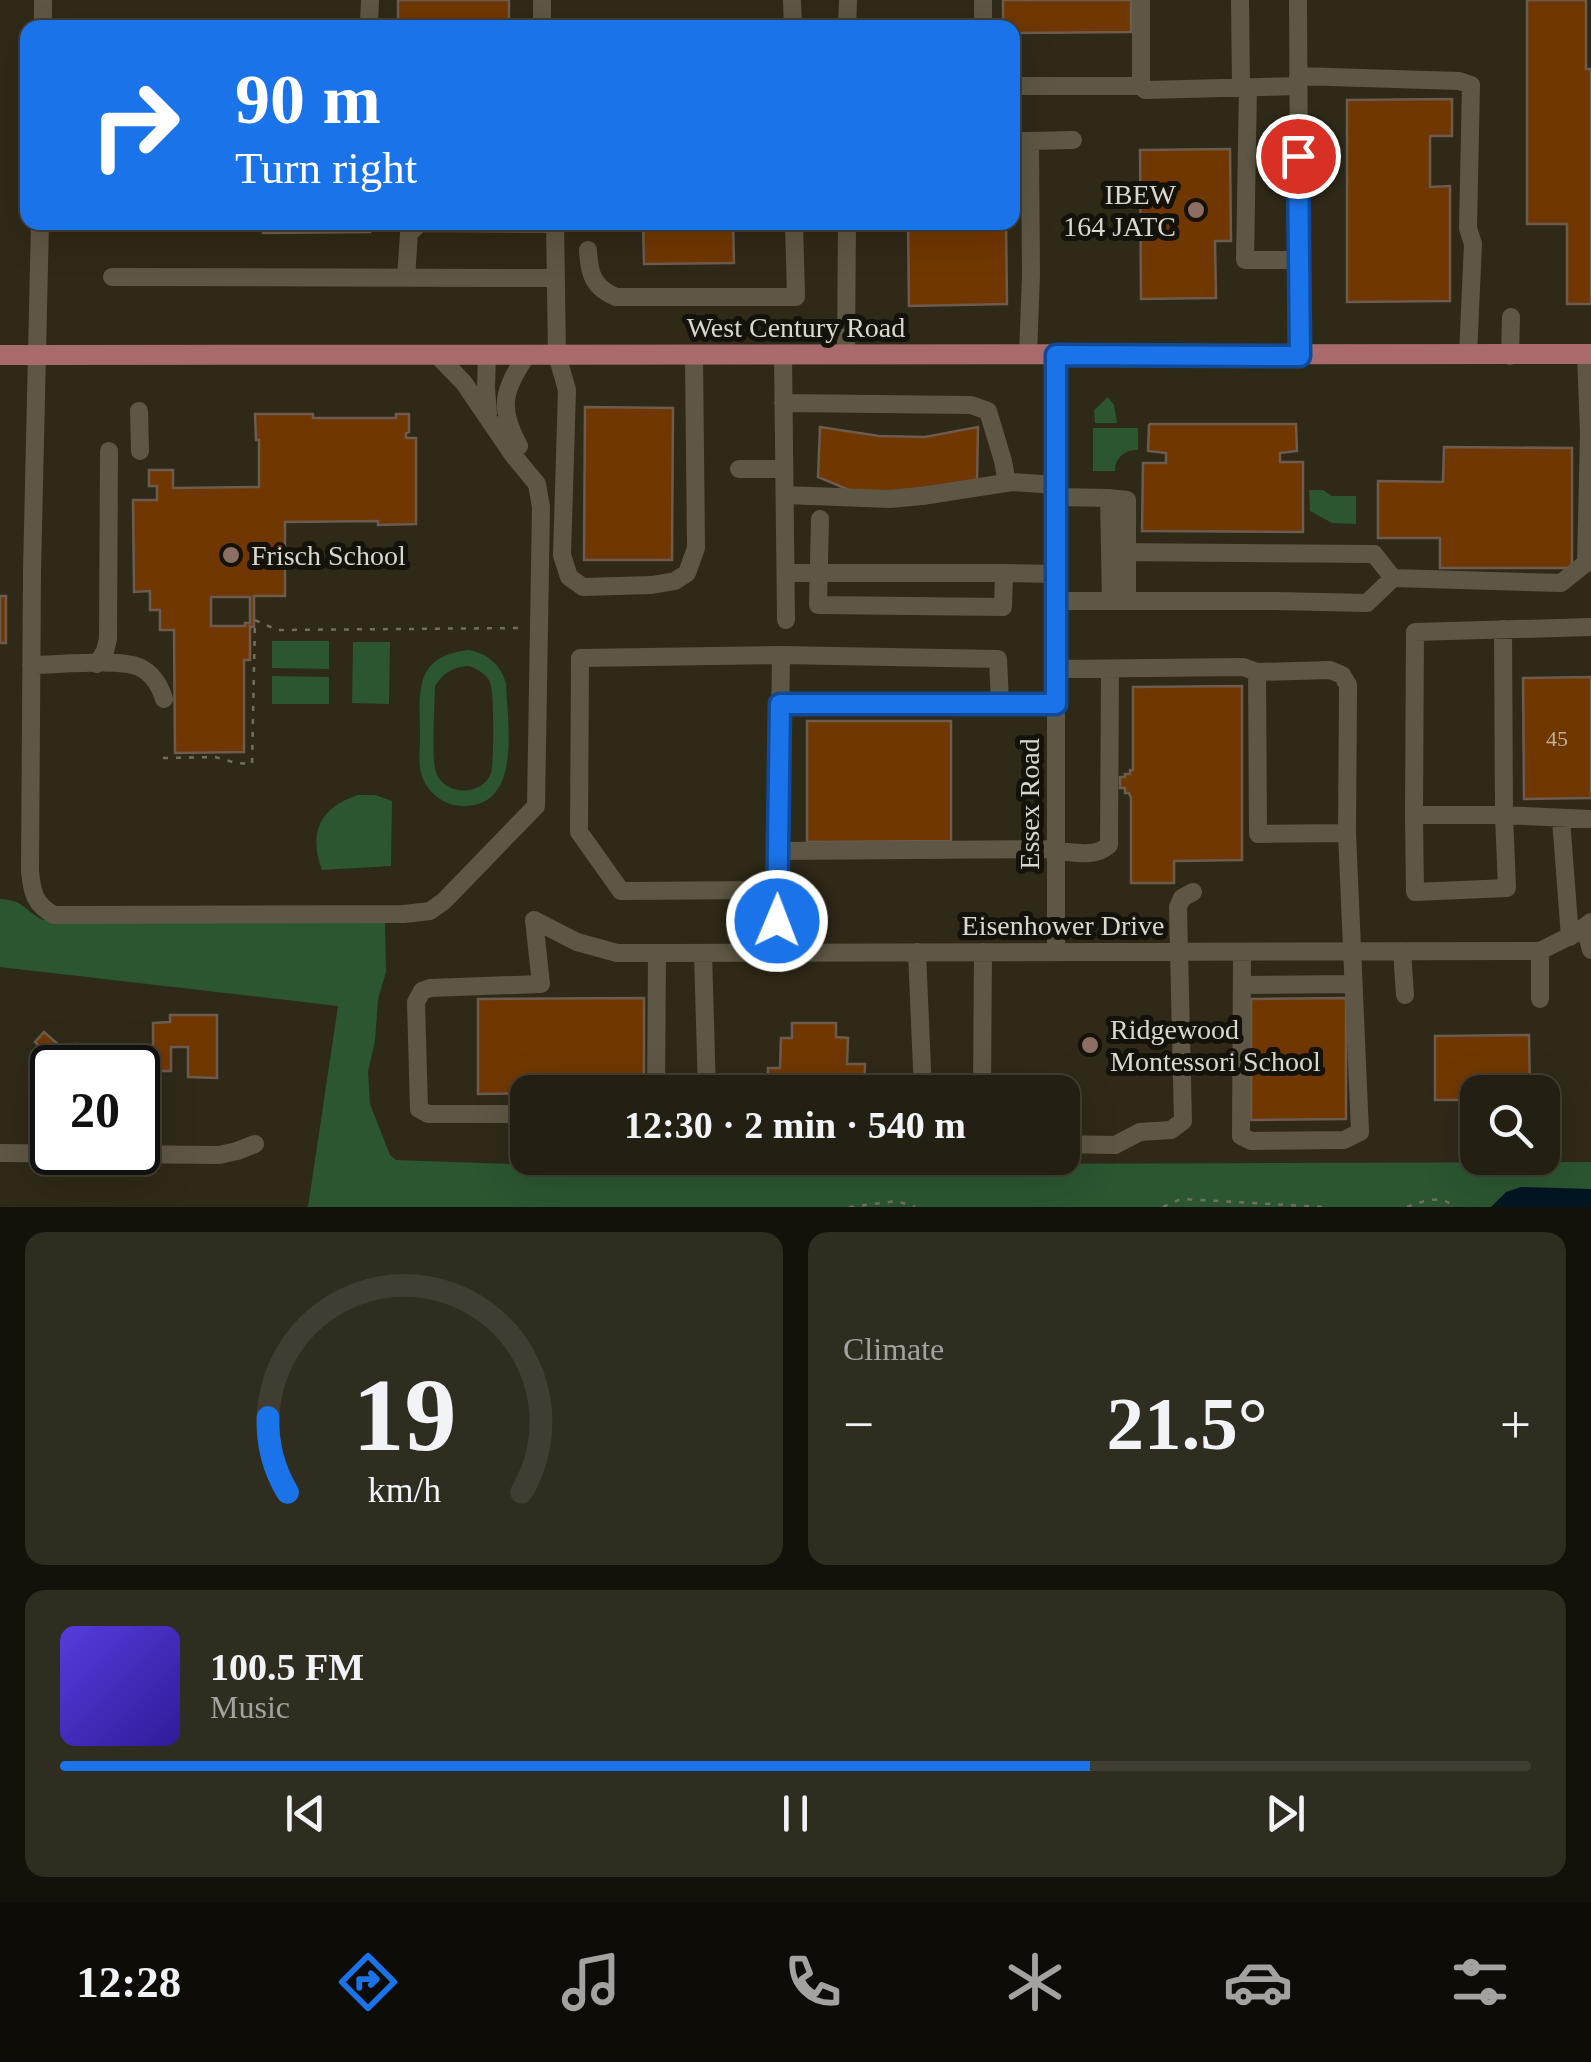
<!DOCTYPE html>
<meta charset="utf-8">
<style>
:root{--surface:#231f12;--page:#2f2c20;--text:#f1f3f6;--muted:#a3a29f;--line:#403d32;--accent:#1a73e8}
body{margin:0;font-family:Georgia,serif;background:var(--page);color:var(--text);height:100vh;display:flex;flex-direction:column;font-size:38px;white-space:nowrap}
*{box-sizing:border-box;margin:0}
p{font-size:32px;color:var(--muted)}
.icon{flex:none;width:55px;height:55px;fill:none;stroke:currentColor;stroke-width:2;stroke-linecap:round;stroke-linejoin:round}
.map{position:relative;height:1207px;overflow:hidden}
.side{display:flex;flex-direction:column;gap:25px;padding:25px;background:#13110a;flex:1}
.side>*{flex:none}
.guide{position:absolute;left:20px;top:20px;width:1000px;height:210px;border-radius:20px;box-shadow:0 10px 40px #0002,0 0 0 2px var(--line);background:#1a73e8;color:#fff;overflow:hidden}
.controls{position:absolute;left:1460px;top:1075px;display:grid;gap:20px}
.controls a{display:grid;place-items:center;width:100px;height:100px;border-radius:20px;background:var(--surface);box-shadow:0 10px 40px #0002,0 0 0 2px var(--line);font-size:50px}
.speed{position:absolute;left:30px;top:1045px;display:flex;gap:20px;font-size:50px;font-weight:700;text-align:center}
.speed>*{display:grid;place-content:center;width:130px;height:130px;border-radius:50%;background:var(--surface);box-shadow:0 10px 40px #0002,0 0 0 2px var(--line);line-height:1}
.speed .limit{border:5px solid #111;border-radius:15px;background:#fff;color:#111}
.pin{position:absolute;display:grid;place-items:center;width:85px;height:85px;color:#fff;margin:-42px;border:5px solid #fff;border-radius:50%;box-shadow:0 2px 10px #0007}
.me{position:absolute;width:110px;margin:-55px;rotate:1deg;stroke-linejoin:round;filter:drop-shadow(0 0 8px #0008)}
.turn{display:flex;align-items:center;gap:35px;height:210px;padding:0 50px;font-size:45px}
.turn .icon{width:130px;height:130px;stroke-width:2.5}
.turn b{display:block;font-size:70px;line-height:85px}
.big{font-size:75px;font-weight:700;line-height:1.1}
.side .widget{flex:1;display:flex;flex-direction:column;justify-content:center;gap:15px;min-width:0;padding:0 35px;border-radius:20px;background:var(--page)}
.side .dial{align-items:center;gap:0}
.dial svg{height:260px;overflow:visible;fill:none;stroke:var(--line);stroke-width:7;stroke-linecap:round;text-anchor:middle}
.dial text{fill:var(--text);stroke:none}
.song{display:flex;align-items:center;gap:30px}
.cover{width:120px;height:120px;border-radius:15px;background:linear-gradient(135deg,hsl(250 70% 55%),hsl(250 70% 35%))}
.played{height:10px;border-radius:5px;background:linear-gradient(90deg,var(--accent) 70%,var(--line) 70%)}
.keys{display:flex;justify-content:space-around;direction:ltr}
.heat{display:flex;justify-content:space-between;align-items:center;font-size:55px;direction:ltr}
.side .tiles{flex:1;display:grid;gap:25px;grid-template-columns:1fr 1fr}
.widget:last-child{grid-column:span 2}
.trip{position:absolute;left:510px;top:1075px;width:570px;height:100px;border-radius:20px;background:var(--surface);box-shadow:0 10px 40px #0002,0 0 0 2px var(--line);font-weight:700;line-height:100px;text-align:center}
.menu{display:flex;height:160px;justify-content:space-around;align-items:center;background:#0e0c07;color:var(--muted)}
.menu .icon{width:70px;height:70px}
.menu .current{color:var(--accent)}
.menu b{font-size:45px;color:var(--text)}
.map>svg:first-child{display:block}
.green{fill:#2b5630;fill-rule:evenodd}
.water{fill:#001623}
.building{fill:#703700;stroke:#6c5b4f;stroke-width:2.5;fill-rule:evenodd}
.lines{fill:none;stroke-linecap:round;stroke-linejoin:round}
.path{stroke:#736f60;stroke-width:2.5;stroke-dasharray:5 8;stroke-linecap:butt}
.minor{stroke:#5e5745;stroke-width:18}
.major{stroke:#a86a6c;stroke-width:20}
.route-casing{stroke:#114b97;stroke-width:25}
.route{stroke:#1a73e8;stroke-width:18}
.education-dot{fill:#8d6e63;stroke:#15120b;stroke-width:4}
.labels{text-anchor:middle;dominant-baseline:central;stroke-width:10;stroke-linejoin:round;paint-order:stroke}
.number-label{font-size:22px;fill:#c0af99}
.poi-label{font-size:28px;fill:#dad7cc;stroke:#15120b;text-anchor:start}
.street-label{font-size:28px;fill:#dad7cc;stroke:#15120b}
</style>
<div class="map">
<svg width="1591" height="1207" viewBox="0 0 1591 1207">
<rect width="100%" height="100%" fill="#2f2918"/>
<!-- green -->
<path class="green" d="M1108,397l6,8 3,18h-22l-1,-13z
M1093,428h45v22c-13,0 -23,7 -23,21h-22z
M1309,490h14l9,6h24v28l-24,-1 -22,-12z
M272,641h57v28l-57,-1z
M353,642h37l-1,62 -37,-1z
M469,650c19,4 31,14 37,33 1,39 17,123 -42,123 -17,0 -31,-9 -39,-23 -8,-14 -5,-31 -5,-46 0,-44 -8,-81 49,-87zM469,666c10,4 20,9 22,20 3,11 3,77 0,87 -9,24 -47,23 -55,-1 -5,-12 -1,-69 -1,-86 9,-14 18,-19 34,-20z
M272,676l57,1v27h-57z
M358,795h17l17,6 -1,65 -69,4c-14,-37 -2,-63 36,-75z
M0,899c24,1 24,11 43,21l342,3 1,49 -8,27 -3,42 -7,31 2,32 20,51 6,5 229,8 100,-10h228v2l35,4 603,-2v45h-1283l30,-201 -338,-39z"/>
<!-- water -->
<path class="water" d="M1521,1187l70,2v18h-100l15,-15z"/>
<!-- building -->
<path class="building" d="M398,0h111v28h-111z
M1003,0h128v32l-119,1v-5h-9z
M1527,0h59v69h5v235h-24v-80h-40z
M1452,99v37h-22v51l20,-1v115l-103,1v-202z
M1230,149l1,92h-16l1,57 -75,1 -1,-149z
M263,222h106l1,10 -107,1z
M643,222h90l1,41 -90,1z
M908,222h98l1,82 -98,2z
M585,407l88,1 -1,152h-88z
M255,414h58v4h83v-4h13v18l-3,1v5h10v86l-38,1v-4l-93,1v74h-31v31l-4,-1v34h-6v92l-69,1 -1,-123h-14v-20h-10v-19l-16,1 -1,-92h24v-14h-8v-16h24v18l86,-1v-47h-3zM211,597h39v26h-5v3h-34z
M1150,424h146l1,27 -17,2v9h23v70l-161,-1 1,-68h23v-10l-18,-2 1,-26z
M820,427l59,9 46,1 53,-10 -1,55 -91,10 -37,-2 -31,-13z
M1444,447l128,1v120h-132v-30h-62v-57l65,1z
M0,596h6v47h-6z
M1591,677v121l-67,1 -1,-121z
M1242,686v174l-68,1v22h-43v-85l-2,-5h-4v-5h-5v-11h5v-3h5v-4h3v-83z
M807,721h144v120l-144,1z
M644,998v94l-166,2v-95z
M1346,998v121l-95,1v-121z
M170,1015h47v63l-29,-1v-30h-17v24h-18v-48l17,-1z
M792,1023h44v14l12,1 -1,26h18l-1,28h-131v-4h34l1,-20h12l1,-30h11z
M44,1032l24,21 7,-9 20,18 -5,6h-38v4l-20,-18 7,-8 -4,-4z
M1529,1035l1,57h-52v8h-43v-64z"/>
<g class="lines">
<!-- path -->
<path class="path" d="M163,758l52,-1 21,6 16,1 3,-144 22,10 244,-2
M849,1207l48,-6 18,6
M1163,1207l18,-8 143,8
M1407,1207c16,-6 33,-13 48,0"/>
<!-- minor -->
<path class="minor" d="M542,0v28
M792,0l1,28
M983,0v28
M1240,0l1,87
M1298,0l2,356
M43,28v-28
M366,28l3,-5 1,-23
M847,28l1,-28
M1298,76l161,5 12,4 -3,143 5,16 -5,111
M1012,86h129l4,4 153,-4
M1141,86v-86
M1248,87l-3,173h54
M1012,141h18l1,134 -3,80
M1030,141l43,-1
M40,222l-8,350 -2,299c2,21 4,33 24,44l350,-1 26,-3 14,-10 92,-95 5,-299 -4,-23 -24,-29 -49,-72 -27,-28
M555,222l2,133 10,35 -5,165 7,22 14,10 69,-2 23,-4 12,-8 9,-25 -2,-193
M588,250c1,23 5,38 28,47h180l-2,-75
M112,277l444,1
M406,278l3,-45 11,-10 135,1
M487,355l-1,33 2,26
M783,355l3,265
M846,355l1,-133
M1056,355v597
M1510,356l1,-39
M783,403l188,2 17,6 15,50 4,22
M139,411l1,40
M519,446c-21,-38 -16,-56 8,-91
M739,469h45
M785,495l105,4 32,-3 90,-14 44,3
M1056,497l53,1 2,103
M1109,498l18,2v101
M820,519l-2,86 185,2 1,-34 52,1
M1110,552l264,2 19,24
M786,573h218
M1056,601h220l91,2 26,-25 168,5 25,-20 3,-130 -3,-79
M1591,627l-176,5 -1,183h90l87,4
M97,664l8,-13 3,-12 1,-188
M31,665c25,0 88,-7 108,2 13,6 21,19 25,32
M1056,669l187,-2 14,5 73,-2 12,5 6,10v6l-1,142 13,299 -16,8 -93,1 -10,-5 1,-184
M1257,672l1,162 89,-1
M780,704l220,-1
M1414,815l1,77 92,-4 -3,-73 -1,-186
M1561,819l9,118
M778,851l278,-2
M1056,851c18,1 39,7 53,-6l1,-175
M777,890l-156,1 -42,-59 1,-174 201,-3
M534,920l43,22 40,11h40l883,-2 38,-19 13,-10
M1585,927l6,23
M1402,951l3,44
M1540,951v48
M917,952l6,140
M703,953l4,139
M777,953l4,-298 217,4 2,44 56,1
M1242,985l110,-1
M656,1092l1,-139
M982,1092l1,-140
M528,1114h-100l-9,-5 -3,-107 6,-11 8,-3 111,-4 -7,-64
M1062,1144l53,1 25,-13 31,-2 12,-9 -5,-214 4,-9 11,-6
M0,1153l219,2 18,-4 18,-7"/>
<!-- major -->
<path class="major" d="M0,355l1591,-1"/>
</g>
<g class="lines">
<!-- route casing -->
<g class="route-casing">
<path id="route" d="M777,921l3,-217h276v-349l244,1 -2,-200"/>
</g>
<!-- route -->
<use href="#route" class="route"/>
</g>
<!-- markers -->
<g class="education-dot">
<circle cx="1196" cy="210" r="10"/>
<circle cx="231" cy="555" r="10"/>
<circle cx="1090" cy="1045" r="10"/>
</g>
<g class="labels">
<!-- number labels -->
<g class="number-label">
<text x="1557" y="738">45</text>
</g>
<!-- poi labels -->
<g class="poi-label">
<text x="1176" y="194" text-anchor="end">IBEW<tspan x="1176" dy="32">164 JATC</tspan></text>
<text x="251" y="555">Frisch School</text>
<text x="1110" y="1029">Ridgewood<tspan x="1110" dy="32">Montessori School</tspan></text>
</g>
<!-- street labels -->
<g class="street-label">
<text x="796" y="327">West Century Road</text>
<text transform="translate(1029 804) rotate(-90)">Essex Road</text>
<text x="1063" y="925">Eisenhower Drive</text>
</g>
</g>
</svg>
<div class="controls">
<a><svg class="icon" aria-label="search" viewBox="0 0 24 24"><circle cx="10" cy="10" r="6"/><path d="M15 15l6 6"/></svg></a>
</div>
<div class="speed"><div class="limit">20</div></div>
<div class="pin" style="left:1298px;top:156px;background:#d93025"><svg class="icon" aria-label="arrive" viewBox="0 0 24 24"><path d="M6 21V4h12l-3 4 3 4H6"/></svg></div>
<svg class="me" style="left:777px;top:921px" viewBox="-20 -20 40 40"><circle r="17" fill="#1a73e8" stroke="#fff" stroke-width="3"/><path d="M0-11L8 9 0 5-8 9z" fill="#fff"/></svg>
<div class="trip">12:30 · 2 min · 540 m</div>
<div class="guide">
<div class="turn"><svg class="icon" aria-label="right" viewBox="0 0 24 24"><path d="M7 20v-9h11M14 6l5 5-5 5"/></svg><div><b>90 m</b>Turn right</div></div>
</div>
</div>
<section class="side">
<div class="tiles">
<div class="widget dial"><svg viewBox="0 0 100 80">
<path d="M14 69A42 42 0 1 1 86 69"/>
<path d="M14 69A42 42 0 0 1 8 46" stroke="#1a73e8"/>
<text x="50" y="56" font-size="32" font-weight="700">19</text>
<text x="50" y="72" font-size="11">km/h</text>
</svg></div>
<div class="widget"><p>Climate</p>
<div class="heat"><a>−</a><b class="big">21.5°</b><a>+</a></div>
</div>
<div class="widget">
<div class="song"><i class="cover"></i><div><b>100.5 FM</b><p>Music</p></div></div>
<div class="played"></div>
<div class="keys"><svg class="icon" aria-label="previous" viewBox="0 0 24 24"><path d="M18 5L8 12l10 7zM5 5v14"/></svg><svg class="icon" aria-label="pause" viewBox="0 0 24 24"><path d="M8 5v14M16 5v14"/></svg><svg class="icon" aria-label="next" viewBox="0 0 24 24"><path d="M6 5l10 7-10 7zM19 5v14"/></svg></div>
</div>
</div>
</section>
<nav class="menu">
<b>12:28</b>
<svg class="icon current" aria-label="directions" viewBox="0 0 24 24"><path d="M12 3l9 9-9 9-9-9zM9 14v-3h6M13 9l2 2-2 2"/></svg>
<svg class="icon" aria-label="music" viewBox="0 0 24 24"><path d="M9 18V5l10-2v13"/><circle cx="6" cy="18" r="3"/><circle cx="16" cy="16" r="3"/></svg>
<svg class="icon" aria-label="phone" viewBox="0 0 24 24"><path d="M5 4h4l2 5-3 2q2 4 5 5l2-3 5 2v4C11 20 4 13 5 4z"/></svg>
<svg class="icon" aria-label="climate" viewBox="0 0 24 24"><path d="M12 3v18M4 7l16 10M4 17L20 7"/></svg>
<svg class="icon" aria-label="car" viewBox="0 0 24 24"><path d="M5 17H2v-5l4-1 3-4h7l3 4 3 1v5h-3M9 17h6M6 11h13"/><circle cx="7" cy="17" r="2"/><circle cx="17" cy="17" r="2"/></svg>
<svg class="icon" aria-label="filters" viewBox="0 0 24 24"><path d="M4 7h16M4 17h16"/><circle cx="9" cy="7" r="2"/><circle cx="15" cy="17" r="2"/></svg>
</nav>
